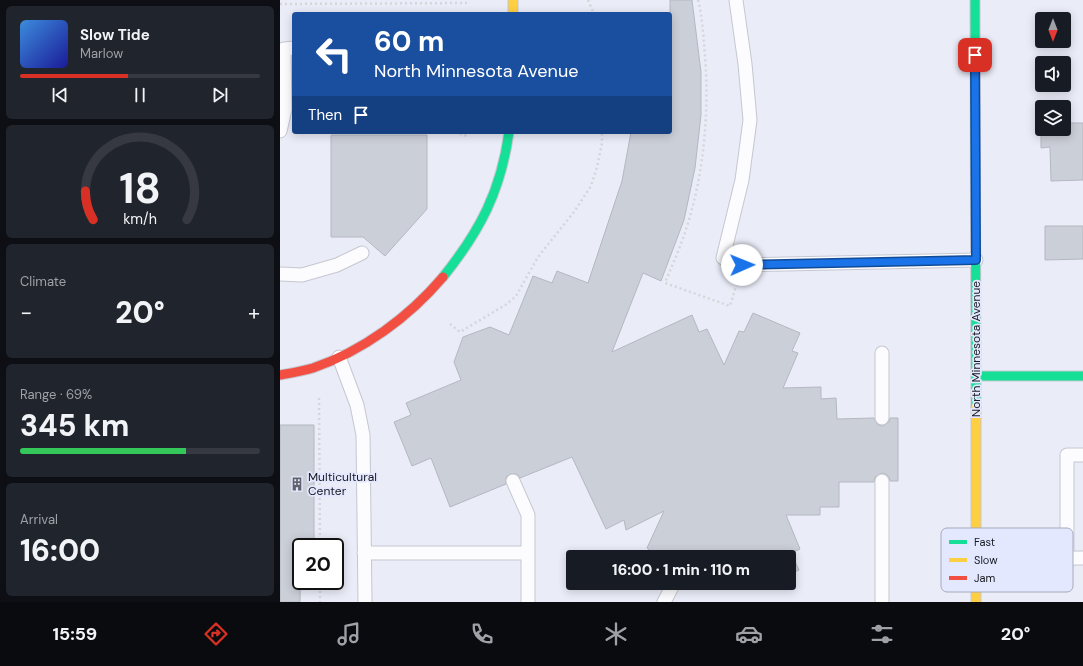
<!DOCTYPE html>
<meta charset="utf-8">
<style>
:root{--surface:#171b24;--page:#20242c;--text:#f1f3f6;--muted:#9ea1a6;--line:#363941;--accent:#d93025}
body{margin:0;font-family:"DM Sans",sans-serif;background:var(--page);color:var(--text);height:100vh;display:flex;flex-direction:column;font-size:15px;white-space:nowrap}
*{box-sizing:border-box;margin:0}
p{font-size:13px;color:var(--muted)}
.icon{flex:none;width:22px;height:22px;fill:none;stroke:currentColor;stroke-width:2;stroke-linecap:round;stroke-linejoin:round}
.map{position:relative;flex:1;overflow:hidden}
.details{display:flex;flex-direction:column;gap:6px;padding:6px;background:#0d0f14;width:280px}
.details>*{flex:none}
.top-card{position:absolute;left:12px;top:12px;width:380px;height:122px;border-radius:4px;box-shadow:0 2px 10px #0003;background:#1a4fa0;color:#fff;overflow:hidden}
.needle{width:26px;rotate:180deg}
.buttons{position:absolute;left:755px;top:12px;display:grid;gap:8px}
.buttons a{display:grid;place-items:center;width:36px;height:36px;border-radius:4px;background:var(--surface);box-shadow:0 2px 10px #0003;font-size:20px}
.speed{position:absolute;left:12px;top:538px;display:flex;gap:8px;font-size:20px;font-weight:700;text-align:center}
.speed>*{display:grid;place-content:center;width:52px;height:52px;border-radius:50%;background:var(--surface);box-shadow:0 2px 10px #0003;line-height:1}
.speed .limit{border:2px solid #111;border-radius:6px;background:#fff;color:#111}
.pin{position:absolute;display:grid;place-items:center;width:34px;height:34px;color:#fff;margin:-17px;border-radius:8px;box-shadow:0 2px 6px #0006}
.me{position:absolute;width:44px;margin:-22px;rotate:89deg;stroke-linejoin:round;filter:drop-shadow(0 0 3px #0008)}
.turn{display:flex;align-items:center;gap:14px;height:84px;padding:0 16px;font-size:18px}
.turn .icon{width:52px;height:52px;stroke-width:2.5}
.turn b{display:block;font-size:28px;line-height:34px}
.then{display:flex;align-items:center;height:38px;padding:0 16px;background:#0003;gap:8px;font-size:15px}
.big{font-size:30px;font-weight:800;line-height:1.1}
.details .tile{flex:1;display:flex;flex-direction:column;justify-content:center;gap:6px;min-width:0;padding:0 14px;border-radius:6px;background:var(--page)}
.details .dial{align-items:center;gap:0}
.dial svg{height:104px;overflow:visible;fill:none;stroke:var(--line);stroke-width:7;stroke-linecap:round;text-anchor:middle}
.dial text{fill:var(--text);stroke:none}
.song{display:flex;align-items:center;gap:12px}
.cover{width:48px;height:48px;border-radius:6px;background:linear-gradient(135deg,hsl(210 70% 55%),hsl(240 70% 35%))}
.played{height:4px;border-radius:2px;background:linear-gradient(90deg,var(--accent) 45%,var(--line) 45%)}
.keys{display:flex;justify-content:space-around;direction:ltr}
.heat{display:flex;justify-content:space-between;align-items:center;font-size:22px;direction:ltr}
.charge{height:6px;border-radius:3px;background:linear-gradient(90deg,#34c759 69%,var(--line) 0)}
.trip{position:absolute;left:286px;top:550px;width:230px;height:40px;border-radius:4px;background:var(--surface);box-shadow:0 2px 10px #0003;font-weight:800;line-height:40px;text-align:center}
.menu{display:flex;height:64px;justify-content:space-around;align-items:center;background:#090b0e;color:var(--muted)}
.menu .icon{width:28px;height:28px}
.menu .current{color:var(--accent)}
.menu b{font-size:18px;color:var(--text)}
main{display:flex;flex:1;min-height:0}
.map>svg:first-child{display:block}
.building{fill:#cbcfd8;stroke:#b4b8c0}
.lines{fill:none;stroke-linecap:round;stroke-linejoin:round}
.lane-casing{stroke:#c5c7d0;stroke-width:15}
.fast-casing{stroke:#c5c7d0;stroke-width:11}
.slow-casing{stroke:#c5c7d0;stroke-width:11}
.jam-casing{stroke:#c5c7d0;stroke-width:11}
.path{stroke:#d5d6d9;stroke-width:2.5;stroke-dasharray:2 3;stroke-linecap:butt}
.lane{stroke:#fcfcfe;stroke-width:13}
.fast{stroke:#16e098;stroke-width:9}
.slow{stroke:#ffcf43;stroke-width:9}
.jam{stroke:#f24e42;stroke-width:9}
.route-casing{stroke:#114b97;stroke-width:10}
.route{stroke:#1a73e8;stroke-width:7}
.labels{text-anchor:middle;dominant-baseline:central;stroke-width:3.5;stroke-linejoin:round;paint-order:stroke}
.street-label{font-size:12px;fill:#171920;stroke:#e4e8fe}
.poi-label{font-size:12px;fill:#171920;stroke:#e4e8fe;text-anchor:start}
.key{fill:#e4e8fe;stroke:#a6aabb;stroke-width:1}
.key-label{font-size:11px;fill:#171920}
</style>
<main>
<section class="details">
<div class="tile">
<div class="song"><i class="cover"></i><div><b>Slow Tide</b><p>Marlow</p></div></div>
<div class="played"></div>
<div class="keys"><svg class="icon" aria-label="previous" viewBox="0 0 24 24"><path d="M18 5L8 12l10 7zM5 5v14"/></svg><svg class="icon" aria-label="pause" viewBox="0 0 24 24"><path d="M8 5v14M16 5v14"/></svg><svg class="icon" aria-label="next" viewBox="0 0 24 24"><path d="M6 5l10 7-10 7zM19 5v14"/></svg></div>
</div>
<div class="tile dial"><svg viewBox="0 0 100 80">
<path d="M14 69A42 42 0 1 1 86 69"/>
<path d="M14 69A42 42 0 0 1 8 47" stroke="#d93025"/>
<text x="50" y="56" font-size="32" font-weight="700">18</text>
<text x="50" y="72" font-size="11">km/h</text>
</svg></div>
<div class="tile"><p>Climate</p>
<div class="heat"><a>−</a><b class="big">20°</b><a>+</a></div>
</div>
<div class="tile"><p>Range · 69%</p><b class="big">345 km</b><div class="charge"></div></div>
<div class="tile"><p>Arrival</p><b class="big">16:00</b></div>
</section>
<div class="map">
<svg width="803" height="602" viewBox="0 0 803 602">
<rect width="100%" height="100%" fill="#eaecf8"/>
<!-- building -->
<path class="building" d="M390,0h22l9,72v43l-6,53 -11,52 -23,61 -18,-8 -31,79 80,-37 7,17 8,-3 17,36 15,-34 5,1 9,-19 47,20 -8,18 6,2 -15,35 38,-1v12l15,-1 1,21 37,-1 4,7 4,1 7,-4 1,-4h8v63h-8l-1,-4 -3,-3 -4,-1 -7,4 -1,5h-35v25h-19v8h-34l14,34 -9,4 8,17 -10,4v-17h-136l1,-3 -7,-6 17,-37 -38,19 -2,-10 -18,9 -34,-72 -52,21 -3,-4h-7l-4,3v7l-56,23 -19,-49 -19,8 -18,-44 17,-7 -5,-12 55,-23 -7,-18 9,-25 27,-10 19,8 24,-59 19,7 5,-12 31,12 34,-102 9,-49h39z
M784,123h19v57l-32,1 -1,-34 -9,1v-24h1v5h22z
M51,135h96v74l-42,47 -22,-19h-32z
M765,226h38v33l-38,1z
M0,425h34v117h-8v5h-5l-1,55h-20z"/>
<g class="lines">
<!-- lane casing -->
<g class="lane-casing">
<path id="lane" d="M456,0l9,64 5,56 -8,60 -19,78 19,7 234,-5
M0,131l5,-22 -1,-60 10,-1
M0,274l22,1 35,-10 25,-12
M602,353v65
M59,357l18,48 6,30 2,167
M233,481l15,34v87
M602,481v121
M84,553h164
M696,559l107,-1
M787,559v-104h16
M384,602l10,-19"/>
</g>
<!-- fast casing -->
<g class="fast-casing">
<path id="fast" d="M695,0l1,407
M163,277c37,-46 58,-86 66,-145
M696,376h107"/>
</g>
<!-- slow casing -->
<g class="slow-casing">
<path id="slow" d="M233,0v14
M696,407v195"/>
</g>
<!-- jam casing -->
<g class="jam-casing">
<path id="jam" d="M0,375c11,-2 23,-4 33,-7 50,-17 96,-51 130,-91"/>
</g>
<!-- path -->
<path class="path" d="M308,0l6,14
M418,0c4,15 5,30 6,45 6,58 1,123 -16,178 -6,21 -15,40 -23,60l65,23 7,-23
M0,4l188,-1
M175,132l12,4
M170,324l10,8 47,-28 9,-8 22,-39 36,-45 17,-26 6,-19 5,-24v-11
M39,398l1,149
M40,581v21"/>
<!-- lane -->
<use href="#lane" class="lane"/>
<!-- fast -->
<use href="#fast" class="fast"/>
<!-- slow -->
<use href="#slow" class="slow"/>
<!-- jam -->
<use href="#jam" class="jam"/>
</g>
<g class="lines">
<!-- route casing -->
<g class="route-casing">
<path id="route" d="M462,265l234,-5 -1,-205"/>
</g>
<!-- route -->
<use href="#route" class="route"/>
</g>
<!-- icons -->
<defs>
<g id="building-bare" transform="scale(1.08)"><path d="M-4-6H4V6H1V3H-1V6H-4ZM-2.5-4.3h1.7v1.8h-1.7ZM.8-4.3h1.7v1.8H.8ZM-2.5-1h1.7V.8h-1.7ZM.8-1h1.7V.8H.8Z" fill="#61636c" stroke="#e4e8fe" stroke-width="2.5" paint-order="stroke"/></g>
</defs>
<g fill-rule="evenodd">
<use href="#building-bare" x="17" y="484"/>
</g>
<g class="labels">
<!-- street labels -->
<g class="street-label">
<text transform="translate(696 349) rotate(-90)">North Minnesota Avenue</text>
</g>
<!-- poi labels -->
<g class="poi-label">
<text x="28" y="477">Multicultural<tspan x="28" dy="14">Center</tspan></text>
</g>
</g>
<!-- legend -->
<rect x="661" y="528" width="132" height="64" rx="6" class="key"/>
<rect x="669" y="540" width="18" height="4" fill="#16e098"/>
<rect x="669" y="558" width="18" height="4" fill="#ffcf43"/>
<rect x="669" y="576" width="18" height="4" fill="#f24e42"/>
<g class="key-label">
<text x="694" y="546">Fast</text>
<text x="694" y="564">Slow</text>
<text x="694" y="582">Jam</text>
</g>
</svg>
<div class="buttons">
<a><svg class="needle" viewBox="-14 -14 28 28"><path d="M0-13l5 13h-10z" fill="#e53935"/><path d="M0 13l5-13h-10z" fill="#9ea1a6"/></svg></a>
<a><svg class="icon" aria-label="sound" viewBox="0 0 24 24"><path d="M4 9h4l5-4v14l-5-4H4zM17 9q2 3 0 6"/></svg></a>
<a><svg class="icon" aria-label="layers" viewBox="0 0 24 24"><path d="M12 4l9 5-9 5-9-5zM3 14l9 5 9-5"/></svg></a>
</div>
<div class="speed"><div class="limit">20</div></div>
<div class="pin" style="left:695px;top:55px;background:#d93025"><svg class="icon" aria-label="arrive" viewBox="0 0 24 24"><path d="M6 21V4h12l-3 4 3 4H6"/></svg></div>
<svg class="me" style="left:462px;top:265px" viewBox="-20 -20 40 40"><circle r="19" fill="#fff"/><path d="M0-13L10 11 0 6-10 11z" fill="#1a73e8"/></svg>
<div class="trip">16:00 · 1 min · 110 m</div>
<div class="top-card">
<div class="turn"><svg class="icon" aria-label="left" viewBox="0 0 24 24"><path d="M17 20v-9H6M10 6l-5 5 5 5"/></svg><div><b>60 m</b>North Minnesota Avenue</div></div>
<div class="then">Then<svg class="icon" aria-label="arrive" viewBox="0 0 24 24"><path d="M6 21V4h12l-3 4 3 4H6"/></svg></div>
</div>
</div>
</main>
<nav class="menu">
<b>15:59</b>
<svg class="icon current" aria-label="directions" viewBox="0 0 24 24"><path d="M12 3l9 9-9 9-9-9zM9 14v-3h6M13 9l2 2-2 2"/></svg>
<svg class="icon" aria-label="music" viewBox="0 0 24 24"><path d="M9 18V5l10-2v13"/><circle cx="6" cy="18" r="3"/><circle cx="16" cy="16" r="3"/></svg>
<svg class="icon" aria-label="phone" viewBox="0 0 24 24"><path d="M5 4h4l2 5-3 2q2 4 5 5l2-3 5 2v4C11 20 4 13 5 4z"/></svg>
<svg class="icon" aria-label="climate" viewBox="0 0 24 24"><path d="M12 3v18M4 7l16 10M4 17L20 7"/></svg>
<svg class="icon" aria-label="car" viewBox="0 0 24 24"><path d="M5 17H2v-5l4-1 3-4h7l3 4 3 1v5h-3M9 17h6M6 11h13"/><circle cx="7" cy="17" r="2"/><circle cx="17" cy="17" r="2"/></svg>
<svg class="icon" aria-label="filters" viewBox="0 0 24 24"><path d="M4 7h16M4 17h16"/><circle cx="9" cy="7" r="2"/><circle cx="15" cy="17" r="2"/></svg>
<b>20°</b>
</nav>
